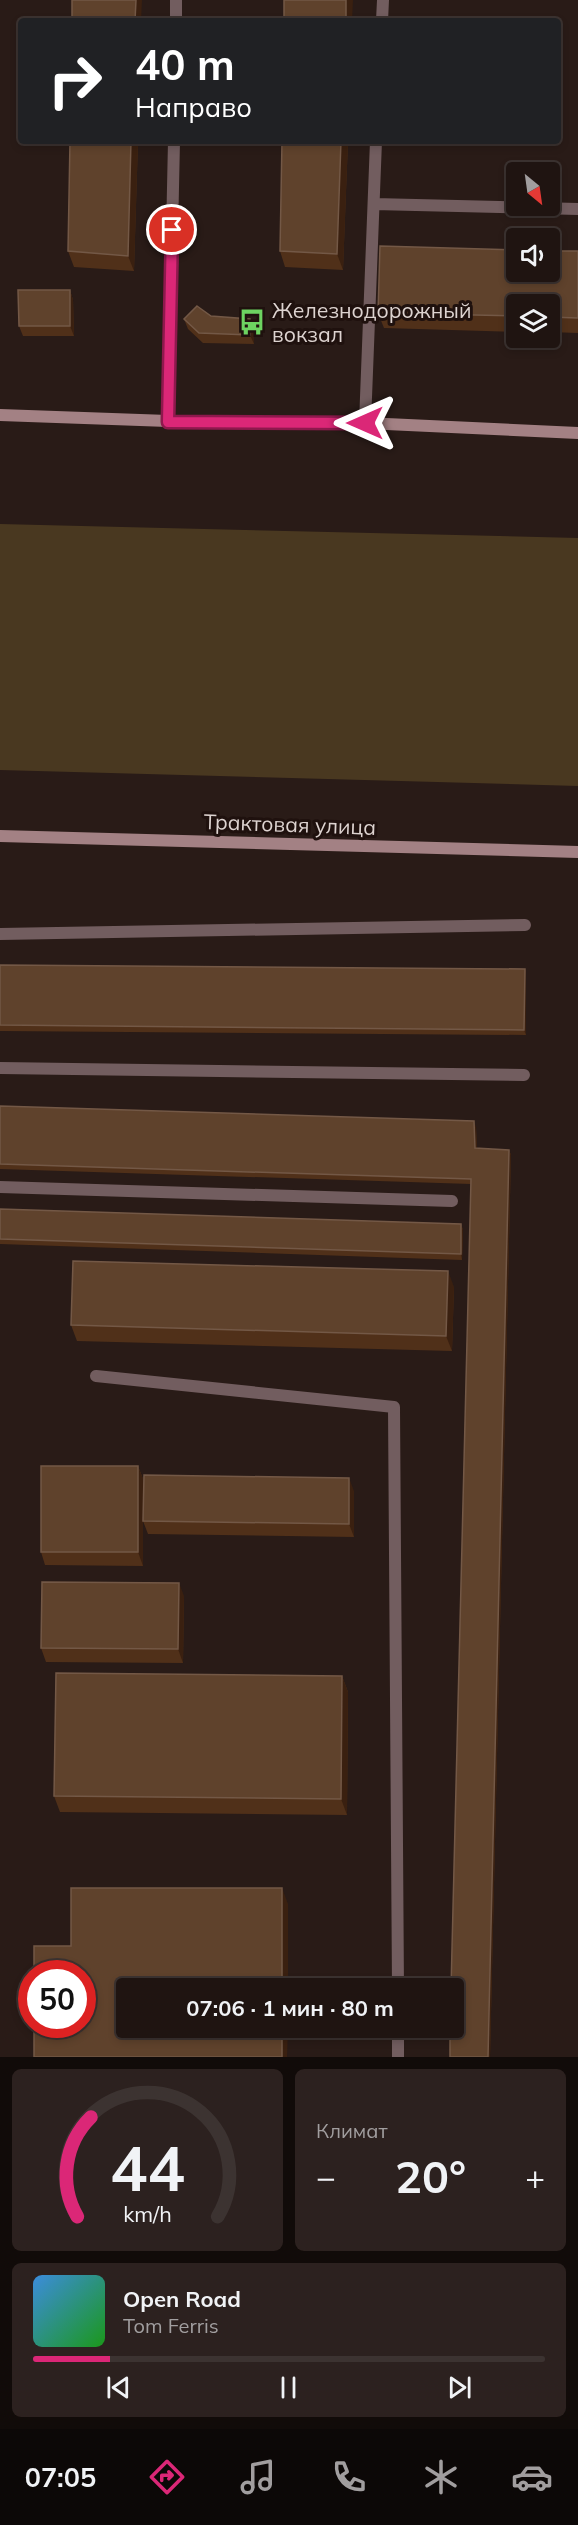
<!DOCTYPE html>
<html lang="ru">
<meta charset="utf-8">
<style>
:root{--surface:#1f1411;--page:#2c211f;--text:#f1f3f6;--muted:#a19e9f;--line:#3c3331;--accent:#db2777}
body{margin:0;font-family:Mulish,sans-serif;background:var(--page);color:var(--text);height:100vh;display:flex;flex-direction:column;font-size:22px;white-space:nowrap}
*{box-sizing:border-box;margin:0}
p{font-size:20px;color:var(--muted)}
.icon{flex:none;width:33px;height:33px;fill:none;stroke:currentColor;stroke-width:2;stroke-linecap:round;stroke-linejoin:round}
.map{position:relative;height:2057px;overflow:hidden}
.panel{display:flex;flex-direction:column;gap:12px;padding:12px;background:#110b09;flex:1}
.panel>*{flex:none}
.top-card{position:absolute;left:18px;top:18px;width:543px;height:126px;border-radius:6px;box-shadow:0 3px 9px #0003,0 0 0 2px var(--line);background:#202124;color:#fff;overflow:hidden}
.needle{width:39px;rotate:151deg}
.tools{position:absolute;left:506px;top:162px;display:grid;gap:12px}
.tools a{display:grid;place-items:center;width:54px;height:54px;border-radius:6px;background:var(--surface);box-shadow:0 3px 9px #0003,0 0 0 2px var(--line);font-size:30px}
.speed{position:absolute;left:18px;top:1960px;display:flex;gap:12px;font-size:30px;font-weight:700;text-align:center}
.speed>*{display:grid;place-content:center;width:78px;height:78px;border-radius:50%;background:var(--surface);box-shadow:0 3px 9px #0003,0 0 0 2px var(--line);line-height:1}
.speed .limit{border:9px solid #d22;background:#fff;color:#111}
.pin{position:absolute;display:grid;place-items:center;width:51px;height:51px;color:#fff;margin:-26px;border:3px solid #fff;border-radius:50%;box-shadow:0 2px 6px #0007}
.me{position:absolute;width:66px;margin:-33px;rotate:270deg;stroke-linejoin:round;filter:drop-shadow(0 0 4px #0008)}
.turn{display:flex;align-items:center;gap:21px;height:126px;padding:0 18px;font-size:27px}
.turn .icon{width:78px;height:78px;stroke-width:2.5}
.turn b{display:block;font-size:42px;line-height:51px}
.big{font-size:45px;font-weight:700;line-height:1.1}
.panel .widget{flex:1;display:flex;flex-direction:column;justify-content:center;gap:9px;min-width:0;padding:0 21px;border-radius:9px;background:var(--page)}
.panel .dial{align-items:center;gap:0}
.dial svg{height:156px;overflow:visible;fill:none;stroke:var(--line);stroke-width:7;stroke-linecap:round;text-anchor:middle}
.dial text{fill:var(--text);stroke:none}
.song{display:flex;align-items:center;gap:18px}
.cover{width:72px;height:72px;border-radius:9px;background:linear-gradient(135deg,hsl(210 70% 55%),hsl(120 70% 35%))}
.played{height:6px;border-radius:3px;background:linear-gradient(90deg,var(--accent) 15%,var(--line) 15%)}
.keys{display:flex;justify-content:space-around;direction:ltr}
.heat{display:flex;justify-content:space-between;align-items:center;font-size:33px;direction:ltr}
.panel .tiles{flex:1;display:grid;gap:12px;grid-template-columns:1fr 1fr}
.widget:last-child{grid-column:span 2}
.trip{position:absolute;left:116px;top:1978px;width:348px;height:60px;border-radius:6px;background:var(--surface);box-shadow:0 3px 9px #0003,0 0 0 2px var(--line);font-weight:700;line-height:60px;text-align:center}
.menu{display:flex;height:96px;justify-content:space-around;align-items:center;background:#0c0807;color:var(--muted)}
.menu .icon{width:42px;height:42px}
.menu .on{color:var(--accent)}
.menu b{font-size:27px;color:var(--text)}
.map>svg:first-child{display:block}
.green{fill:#493820}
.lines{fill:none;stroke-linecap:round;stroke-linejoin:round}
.service{stroke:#725d5f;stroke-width:12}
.secondary{stroke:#a38184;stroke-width:12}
.wall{fill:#503019}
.shaded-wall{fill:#3a2010}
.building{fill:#5f422c;stroke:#735846;stroke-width:1.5}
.route-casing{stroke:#8e194d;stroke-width:15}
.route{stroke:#db2777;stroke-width:10}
.labels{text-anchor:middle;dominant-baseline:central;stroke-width:6;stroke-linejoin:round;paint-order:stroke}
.poi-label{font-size:21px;fill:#ddd3d0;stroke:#1f110e;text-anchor:start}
.street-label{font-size:21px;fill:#ddd3d0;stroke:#1f110e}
</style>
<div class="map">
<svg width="578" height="2057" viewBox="0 0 578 2057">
<rect width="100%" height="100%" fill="#291b17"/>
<!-- green -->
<path class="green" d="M0,524l578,14v248l-578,-16z"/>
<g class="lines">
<!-- service -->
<path class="service" d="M176,21v-21
M382,21l1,-21
M374,204l204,5
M168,421l6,-280
M365,423l11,-282
M0,934l525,-9
M0,1068l524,7
M0,1187l452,14
M96,1376l298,31 4,582
M398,2028v29"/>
<!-- secondary -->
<path class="secondary" d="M0,415l168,6 197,2 213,10
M0,836l578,16"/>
</g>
<!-- wall -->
<path class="wall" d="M70,141h68l-4,130 -60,-4 -6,-16z
M282,141h66l-5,129 -58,-3 -5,-16z
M578,251v82l-29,-1v-28h-33v28l-132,-4 -6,-15z
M70,290l3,10 1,36h-51l-4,-10z
M211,316l39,3 4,10v15l-51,-1 -15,-14 -4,-10z
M0,965l525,4 1,5v61l-526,-4z
M0,1106l476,21 1,21 32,2 2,5 -21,902h-40l21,-873 -471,-15z
M0,1209l461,15 2,6 -1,30 -462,-16z
M454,1287l-2,64 -375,-10 -6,-16z
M138,1466l5,13v87l-98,-1 -4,-13z
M354,1491v46l-206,-3 -5,-13z
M184,1596l-1,67 -137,-1 -5,-14z
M342,1676l6,16 -1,123 -287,-3 -6,-16z"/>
<!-- shaded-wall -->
<path class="shaded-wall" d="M136,0h6l-1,21h-6z
M346,0h7l-1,21h-6z
M131,141h7l-4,130 -6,-15z
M341,141h7l-5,129 -6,-16z
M70,290l3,10 1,36 -4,-10z
M250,319l4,10v15l-4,-9z
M525,969l1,5v61l-2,-5z
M474,1121l2,6 1,26 -2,-5z
M509,1150l2,5 -21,902h-2z
M461,1224l2,6 -1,30 -1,-6z
M448,1271l6,16 -2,64 -6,-15z
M138,1466l5,13v87l-5,-14z
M349,1478l5,13v46l-5,-13z
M179,1583l5,13 -1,67 -5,-14z
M342,1676l6,16 -1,123 -6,-16z
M282,1888l6,16v85h-6z
M282,2028h6l-1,29h-5z"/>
<!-- building -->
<path class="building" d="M72,0h64l-1,21h-63z
M284,0h62v21h-62z
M70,141h61l-3,115 -60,-5z
M282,141h59l-4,113 -57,-3z
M380,246l136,4v22h33v-21h29v67l-29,-1v-13h-33v12l-138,-3z
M18,290h52v36h-51z
M197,306l14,10 39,3v16l-51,-2 -15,-14z
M0,965l525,4 -1,61 -524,-5z
M0,1106l474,15 1,27 34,2 -21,907h-38v-29h3v-39h-2l20,-810 -471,-15z
M0,1209l461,15v30l-461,-15z
M73,1261l375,10 -2,65 -375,-11z
M41,1466h97v86h-97z
M144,1475l205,3v46l-206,-3z
M42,1582l137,1 -1,66 -137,-1z
M56,1673l286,3 -1,123 -287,-3z
M71,1888h211v101h-156v39h156v29h-248v-32h48v-51h-48v-28h37z"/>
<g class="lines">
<!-- route casing -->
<g class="route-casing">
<path id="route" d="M172,230l-4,192 197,1"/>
</g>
<!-- route -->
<use href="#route" class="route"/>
</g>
<!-- icons -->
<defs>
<g id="bus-bare" transform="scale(2.07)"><path d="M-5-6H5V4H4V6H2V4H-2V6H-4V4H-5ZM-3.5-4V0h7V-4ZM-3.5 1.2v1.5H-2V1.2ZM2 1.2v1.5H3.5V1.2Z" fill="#6dd361" stroke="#1f110e" stroke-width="2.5" paint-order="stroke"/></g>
</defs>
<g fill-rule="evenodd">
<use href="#bus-bare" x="252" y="322"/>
</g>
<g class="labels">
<!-- poi labels -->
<g class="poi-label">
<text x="272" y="310">Железнодорожный<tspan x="272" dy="24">вокзал</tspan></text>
</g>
<!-- street labels -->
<g class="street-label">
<text transform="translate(290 824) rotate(2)">Трактовая улица</text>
</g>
</g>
</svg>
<div class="tools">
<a><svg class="needle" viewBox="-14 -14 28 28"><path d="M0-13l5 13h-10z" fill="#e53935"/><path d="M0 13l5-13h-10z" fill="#a19e9f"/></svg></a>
<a><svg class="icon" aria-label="sound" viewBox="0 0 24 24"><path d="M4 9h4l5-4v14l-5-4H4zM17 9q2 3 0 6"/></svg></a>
<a><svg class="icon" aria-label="layers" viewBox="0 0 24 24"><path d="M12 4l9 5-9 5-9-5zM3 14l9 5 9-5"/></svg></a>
</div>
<div class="speed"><div class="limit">50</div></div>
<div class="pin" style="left:172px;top:230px;background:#d93025"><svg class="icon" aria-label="arrive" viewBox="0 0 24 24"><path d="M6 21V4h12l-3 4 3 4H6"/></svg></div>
<svg class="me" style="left:365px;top:423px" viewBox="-20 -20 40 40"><path d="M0-17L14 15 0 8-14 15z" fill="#db2777" stroke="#fff" stroke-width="4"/></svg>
<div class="trip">07:06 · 1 мин · 80 m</div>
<div class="top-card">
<div class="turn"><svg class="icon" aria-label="right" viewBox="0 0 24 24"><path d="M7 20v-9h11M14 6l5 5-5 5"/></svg><div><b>40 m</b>Направо</div></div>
</div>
</div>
<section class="panel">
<div class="tiles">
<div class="widget dial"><svg viewBox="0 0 100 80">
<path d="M14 69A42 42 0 1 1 86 69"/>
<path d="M14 69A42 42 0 0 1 21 18" stroke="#db2777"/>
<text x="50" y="56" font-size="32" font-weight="700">44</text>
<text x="50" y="72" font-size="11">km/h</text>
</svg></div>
<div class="widget"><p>Климат</p>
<div class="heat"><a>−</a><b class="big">20°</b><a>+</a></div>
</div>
<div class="widget">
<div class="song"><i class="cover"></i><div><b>Open Road</b><p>Tom Ferris</p></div></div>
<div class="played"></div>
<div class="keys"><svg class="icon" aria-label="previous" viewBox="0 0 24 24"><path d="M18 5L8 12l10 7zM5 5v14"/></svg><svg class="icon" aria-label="pause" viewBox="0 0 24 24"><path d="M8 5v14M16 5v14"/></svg><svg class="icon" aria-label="next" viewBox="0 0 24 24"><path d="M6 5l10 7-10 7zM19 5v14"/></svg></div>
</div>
</div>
</section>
<nav class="menu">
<b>07:05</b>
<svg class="icon on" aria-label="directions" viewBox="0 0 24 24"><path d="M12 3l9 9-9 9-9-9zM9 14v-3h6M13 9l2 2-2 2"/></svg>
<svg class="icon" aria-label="music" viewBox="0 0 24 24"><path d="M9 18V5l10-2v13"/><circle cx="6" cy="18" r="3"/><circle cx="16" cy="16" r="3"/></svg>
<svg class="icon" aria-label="phone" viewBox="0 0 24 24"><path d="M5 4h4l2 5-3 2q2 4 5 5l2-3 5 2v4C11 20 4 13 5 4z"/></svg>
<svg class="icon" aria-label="climate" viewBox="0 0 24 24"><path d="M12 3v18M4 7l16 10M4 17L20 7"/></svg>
<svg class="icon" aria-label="car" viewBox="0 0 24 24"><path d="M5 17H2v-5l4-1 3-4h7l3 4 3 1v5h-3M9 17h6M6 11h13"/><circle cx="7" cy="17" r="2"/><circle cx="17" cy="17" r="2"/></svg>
</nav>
